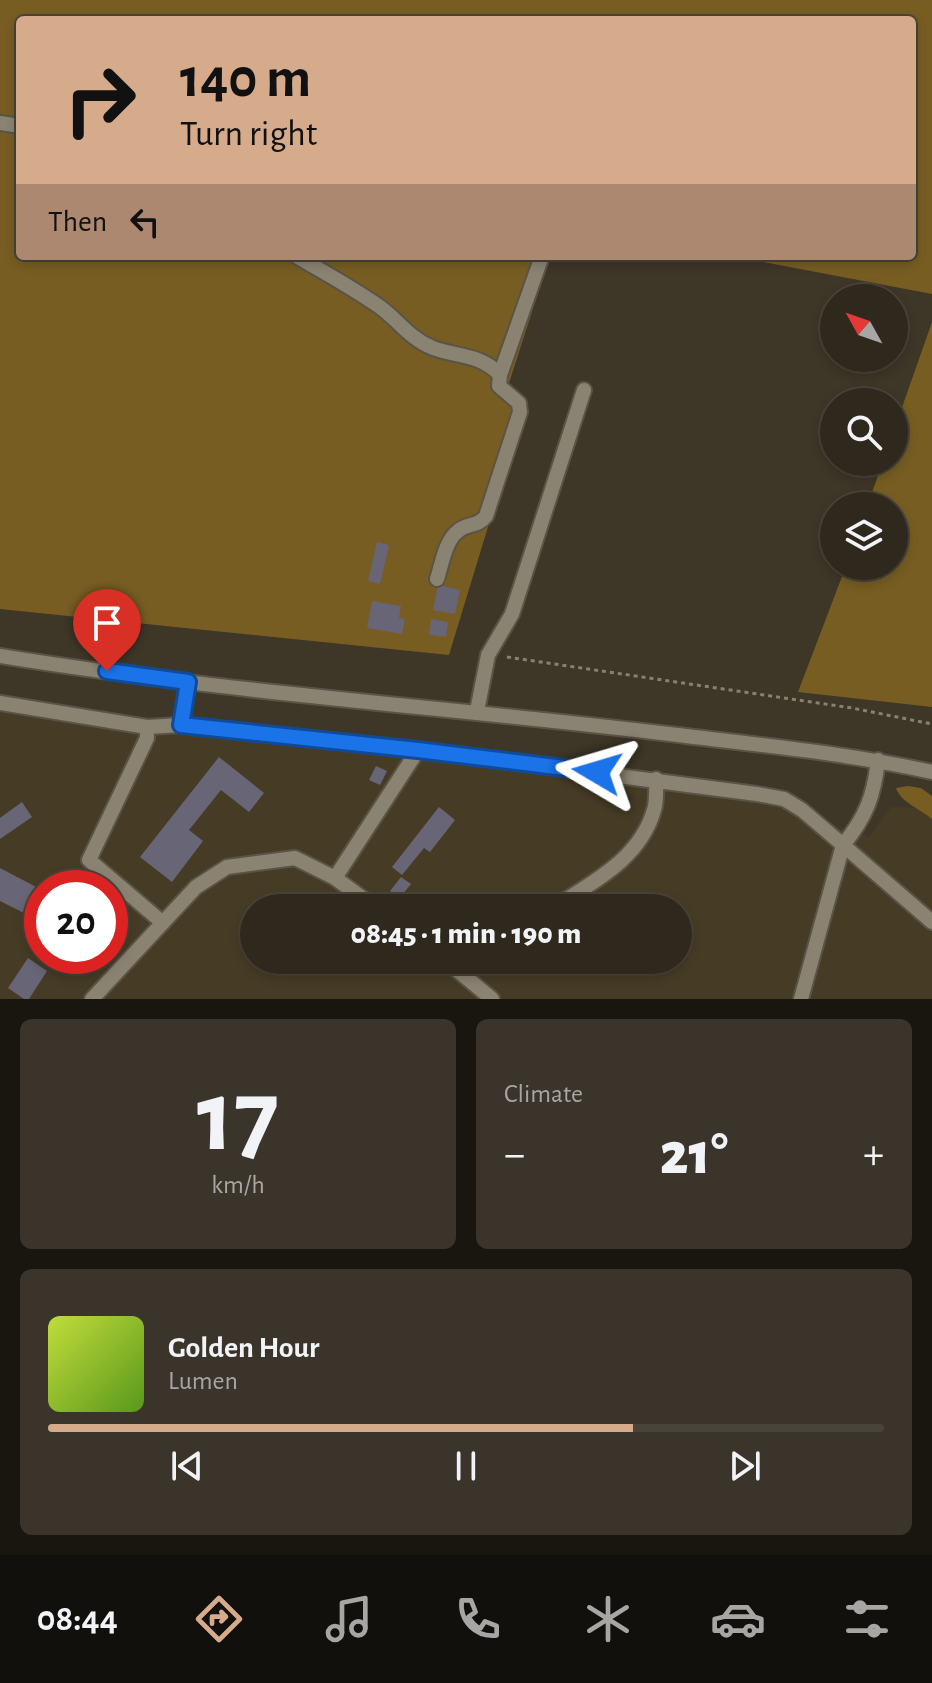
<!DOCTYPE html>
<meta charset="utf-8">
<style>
:root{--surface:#2e281d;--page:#3a342a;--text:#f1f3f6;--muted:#a7a6a4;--line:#49443b;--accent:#d6ab8b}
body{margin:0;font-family:"Alegreya Sans",sans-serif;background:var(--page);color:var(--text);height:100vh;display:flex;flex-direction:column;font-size:30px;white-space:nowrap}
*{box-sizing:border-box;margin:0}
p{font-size:26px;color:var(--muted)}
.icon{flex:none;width:44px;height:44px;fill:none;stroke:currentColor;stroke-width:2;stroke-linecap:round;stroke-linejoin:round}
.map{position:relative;height:999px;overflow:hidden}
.panel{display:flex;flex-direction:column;gap:20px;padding:20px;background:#191610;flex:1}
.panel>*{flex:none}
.guide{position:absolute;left:16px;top:16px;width:900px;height:244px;border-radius:8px;box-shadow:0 4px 12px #0003,0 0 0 2px var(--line);background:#d6ab8b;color:#111;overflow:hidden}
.needle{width:52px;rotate:310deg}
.buttons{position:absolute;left:820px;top:284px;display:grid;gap:16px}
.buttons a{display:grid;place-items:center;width:88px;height:88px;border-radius:50%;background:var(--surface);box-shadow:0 4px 12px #0003,0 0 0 2px var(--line);font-size:40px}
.speed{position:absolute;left:24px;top:870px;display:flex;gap:16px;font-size:40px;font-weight:700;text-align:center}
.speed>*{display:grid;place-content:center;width:104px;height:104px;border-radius:50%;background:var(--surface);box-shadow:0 4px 12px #0003,0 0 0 2px var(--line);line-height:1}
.speed .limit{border:12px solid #d22;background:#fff;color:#111}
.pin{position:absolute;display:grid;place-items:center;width:68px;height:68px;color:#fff;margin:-82px -34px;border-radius:50% 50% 50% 0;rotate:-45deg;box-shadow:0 0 8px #0007}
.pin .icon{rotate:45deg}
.me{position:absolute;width:88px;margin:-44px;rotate:277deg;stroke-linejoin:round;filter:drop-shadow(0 0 6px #0008)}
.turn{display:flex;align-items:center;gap:28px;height:168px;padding:0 32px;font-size:36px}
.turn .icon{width:104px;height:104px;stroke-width:2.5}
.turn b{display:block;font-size:56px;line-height:68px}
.then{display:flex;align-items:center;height:76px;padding:0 32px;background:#0003;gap:16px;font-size:30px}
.big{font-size:60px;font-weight:800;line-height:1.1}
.panel .tile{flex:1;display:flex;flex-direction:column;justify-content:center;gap:12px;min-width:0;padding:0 28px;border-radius:12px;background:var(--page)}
.panel .dial{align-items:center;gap:0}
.dial b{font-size:104px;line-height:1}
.song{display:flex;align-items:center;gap:24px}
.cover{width:96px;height:96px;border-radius:12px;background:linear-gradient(135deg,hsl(70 70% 55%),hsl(90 70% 35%))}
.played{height:8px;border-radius:4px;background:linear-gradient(90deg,var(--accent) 70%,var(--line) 70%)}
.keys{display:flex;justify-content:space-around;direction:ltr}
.heat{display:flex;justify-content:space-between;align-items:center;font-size:44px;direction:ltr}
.panel .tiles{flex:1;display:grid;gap:20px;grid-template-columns:1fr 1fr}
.tile:last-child{grid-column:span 2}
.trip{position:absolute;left:240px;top:894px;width:452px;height:80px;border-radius:40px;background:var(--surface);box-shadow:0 4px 12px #0003,0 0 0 2px var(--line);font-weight:800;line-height:80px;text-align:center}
.menu{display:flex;height:128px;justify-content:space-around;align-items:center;background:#12100c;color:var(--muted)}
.menu .icon{width:56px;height:56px}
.menu .on{color:var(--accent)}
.menu b{font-size:36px;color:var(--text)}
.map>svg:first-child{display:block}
.built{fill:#463c26;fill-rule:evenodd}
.green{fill:#775d22}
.building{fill:#676576}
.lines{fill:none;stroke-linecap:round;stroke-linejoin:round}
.minor-casing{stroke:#5a5447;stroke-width:18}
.path{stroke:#878175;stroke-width:3;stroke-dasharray:4 4;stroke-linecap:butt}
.minor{stroke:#8b8372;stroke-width:14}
.route-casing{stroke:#114b97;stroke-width:20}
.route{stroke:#1a73e8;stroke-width:14}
</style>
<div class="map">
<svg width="932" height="999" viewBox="0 0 932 999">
<rect width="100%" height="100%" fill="#3e3627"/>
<!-- built -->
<path class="built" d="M0,709l125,20 288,26 226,29 127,19 103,34 22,-30 29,1 12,11v180h-932zM42,888h68v68h-68zM254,908h424v52h-424z"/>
<!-- green -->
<path class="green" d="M0,0h932v294l-200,-38h180v-236h-892v236h530l-42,130 18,16 -77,253 -449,-46z
M932,322v385l-134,-15 48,-126h48v-60h-27l16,-44h11v-32z
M908,786l13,2 11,8v23c-11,-10 -31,-16 -36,-31z"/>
<!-- building -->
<path class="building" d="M377,542l12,3 -9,39 -12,-3z
M438,585l22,5 -5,24 -22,-4z
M372,601l29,5 -2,12 6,1 -3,15 -35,-6z
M431,619l17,3 -2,15 -17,-2z
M219,757l45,36 -15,19 -28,-22 -32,40 14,11 -31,41 -32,-25z
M376,766l11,5 -7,14 -11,-5z
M22,802l10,15 -32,22v-21z
M439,807l16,13 -25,32 -6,-4 -22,27 -10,-8z
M0,868l42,22v32l-42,-21z
M401,877l10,7 -12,15 -9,-8z
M113,889l17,12 -20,27v-34z
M28,958l19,13 -18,28h-5l-16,-11z"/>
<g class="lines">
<!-- minor casing -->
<g class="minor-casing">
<path id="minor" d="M0,123l20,3
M296,256c28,16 57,32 84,51 19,14 30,32 53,41 24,9 48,6 67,27l-1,11 20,17 1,9 -34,104c-8,11 -19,7 -28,15 -13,10 -16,33 -21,48
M500,375l42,-119
M0,656c227,37 458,52 686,80 82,10 165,18 246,36
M0,703l147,24 34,-2 237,25 339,44 27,5 18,11 41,35 -42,154
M477,711l11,-56 24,-41 72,-224
M181,725l7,-43
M147,727v11l-58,122 74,63
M878,760c-4,36 -12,57 -35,85l89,77
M335,878l83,-128
M553,908c40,-26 87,-49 101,-98 3,-9 2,-21 2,-31
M445,960l47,39
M92,999l104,-112 31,-20 68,-9 40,20 41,30"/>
</g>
<!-- path -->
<path class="path" d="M507,657l345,51 80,16"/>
<!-- minor -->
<use href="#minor" class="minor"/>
</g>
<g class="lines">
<!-- route casing -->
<g class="route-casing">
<path id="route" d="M107,671l81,11 -7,43 237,25 179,22"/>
</g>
<!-- route -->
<use href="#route" class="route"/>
</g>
</svg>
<div class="buttons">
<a><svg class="needle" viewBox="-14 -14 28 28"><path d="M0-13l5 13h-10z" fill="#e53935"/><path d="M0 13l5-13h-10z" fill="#a7a6a4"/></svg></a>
<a><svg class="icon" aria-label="search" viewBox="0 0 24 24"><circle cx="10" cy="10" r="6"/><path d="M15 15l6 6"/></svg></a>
<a><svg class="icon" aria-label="layers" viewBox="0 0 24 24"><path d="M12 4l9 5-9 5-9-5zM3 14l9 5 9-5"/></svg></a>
</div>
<div class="speed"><div class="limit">20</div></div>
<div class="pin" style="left:107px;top:671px;background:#d93025"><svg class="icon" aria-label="arrive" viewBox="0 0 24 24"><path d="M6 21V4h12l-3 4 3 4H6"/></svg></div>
<svg class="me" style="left:597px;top:772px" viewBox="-20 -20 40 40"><path d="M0-17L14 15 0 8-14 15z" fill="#1a73e8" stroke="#fff" stroke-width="4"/></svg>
<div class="trip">08:45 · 1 min · 190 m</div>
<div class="guide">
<div class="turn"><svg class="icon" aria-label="right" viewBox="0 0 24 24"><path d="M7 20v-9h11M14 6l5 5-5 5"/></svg><div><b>140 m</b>Turn right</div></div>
<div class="then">Then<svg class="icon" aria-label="left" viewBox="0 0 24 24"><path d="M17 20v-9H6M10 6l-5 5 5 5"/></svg></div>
</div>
</div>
<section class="panel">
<div class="tiles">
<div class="tile dial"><b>17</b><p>km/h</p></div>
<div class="tile"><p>Climate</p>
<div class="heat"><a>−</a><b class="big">21°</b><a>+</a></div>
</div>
<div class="tile">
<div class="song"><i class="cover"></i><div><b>Golden Hour</b><p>Lumen</p></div></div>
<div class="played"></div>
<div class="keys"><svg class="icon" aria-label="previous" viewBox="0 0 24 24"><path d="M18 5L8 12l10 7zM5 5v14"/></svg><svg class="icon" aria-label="pause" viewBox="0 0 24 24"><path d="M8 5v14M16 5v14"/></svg><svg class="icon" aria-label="next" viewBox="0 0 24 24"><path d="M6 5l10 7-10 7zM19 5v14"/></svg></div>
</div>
</div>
</section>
<nav class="menu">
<b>08:44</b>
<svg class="icon on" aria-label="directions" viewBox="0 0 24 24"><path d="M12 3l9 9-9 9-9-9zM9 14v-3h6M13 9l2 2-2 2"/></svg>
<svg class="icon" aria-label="music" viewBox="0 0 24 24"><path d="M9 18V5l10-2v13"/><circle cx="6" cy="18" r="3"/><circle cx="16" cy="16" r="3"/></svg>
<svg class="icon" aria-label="phone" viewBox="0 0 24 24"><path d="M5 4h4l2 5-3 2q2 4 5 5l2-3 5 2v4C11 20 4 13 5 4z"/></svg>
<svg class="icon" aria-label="climate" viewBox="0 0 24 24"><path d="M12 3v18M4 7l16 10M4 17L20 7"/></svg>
<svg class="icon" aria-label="car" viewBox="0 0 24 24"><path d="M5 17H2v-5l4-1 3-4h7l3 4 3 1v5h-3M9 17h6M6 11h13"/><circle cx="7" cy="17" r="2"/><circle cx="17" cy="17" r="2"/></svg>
<svg class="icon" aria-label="filters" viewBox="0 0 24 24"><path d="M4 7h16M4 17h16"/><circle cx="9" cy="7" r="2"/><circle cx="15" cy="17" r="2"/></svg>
</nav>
